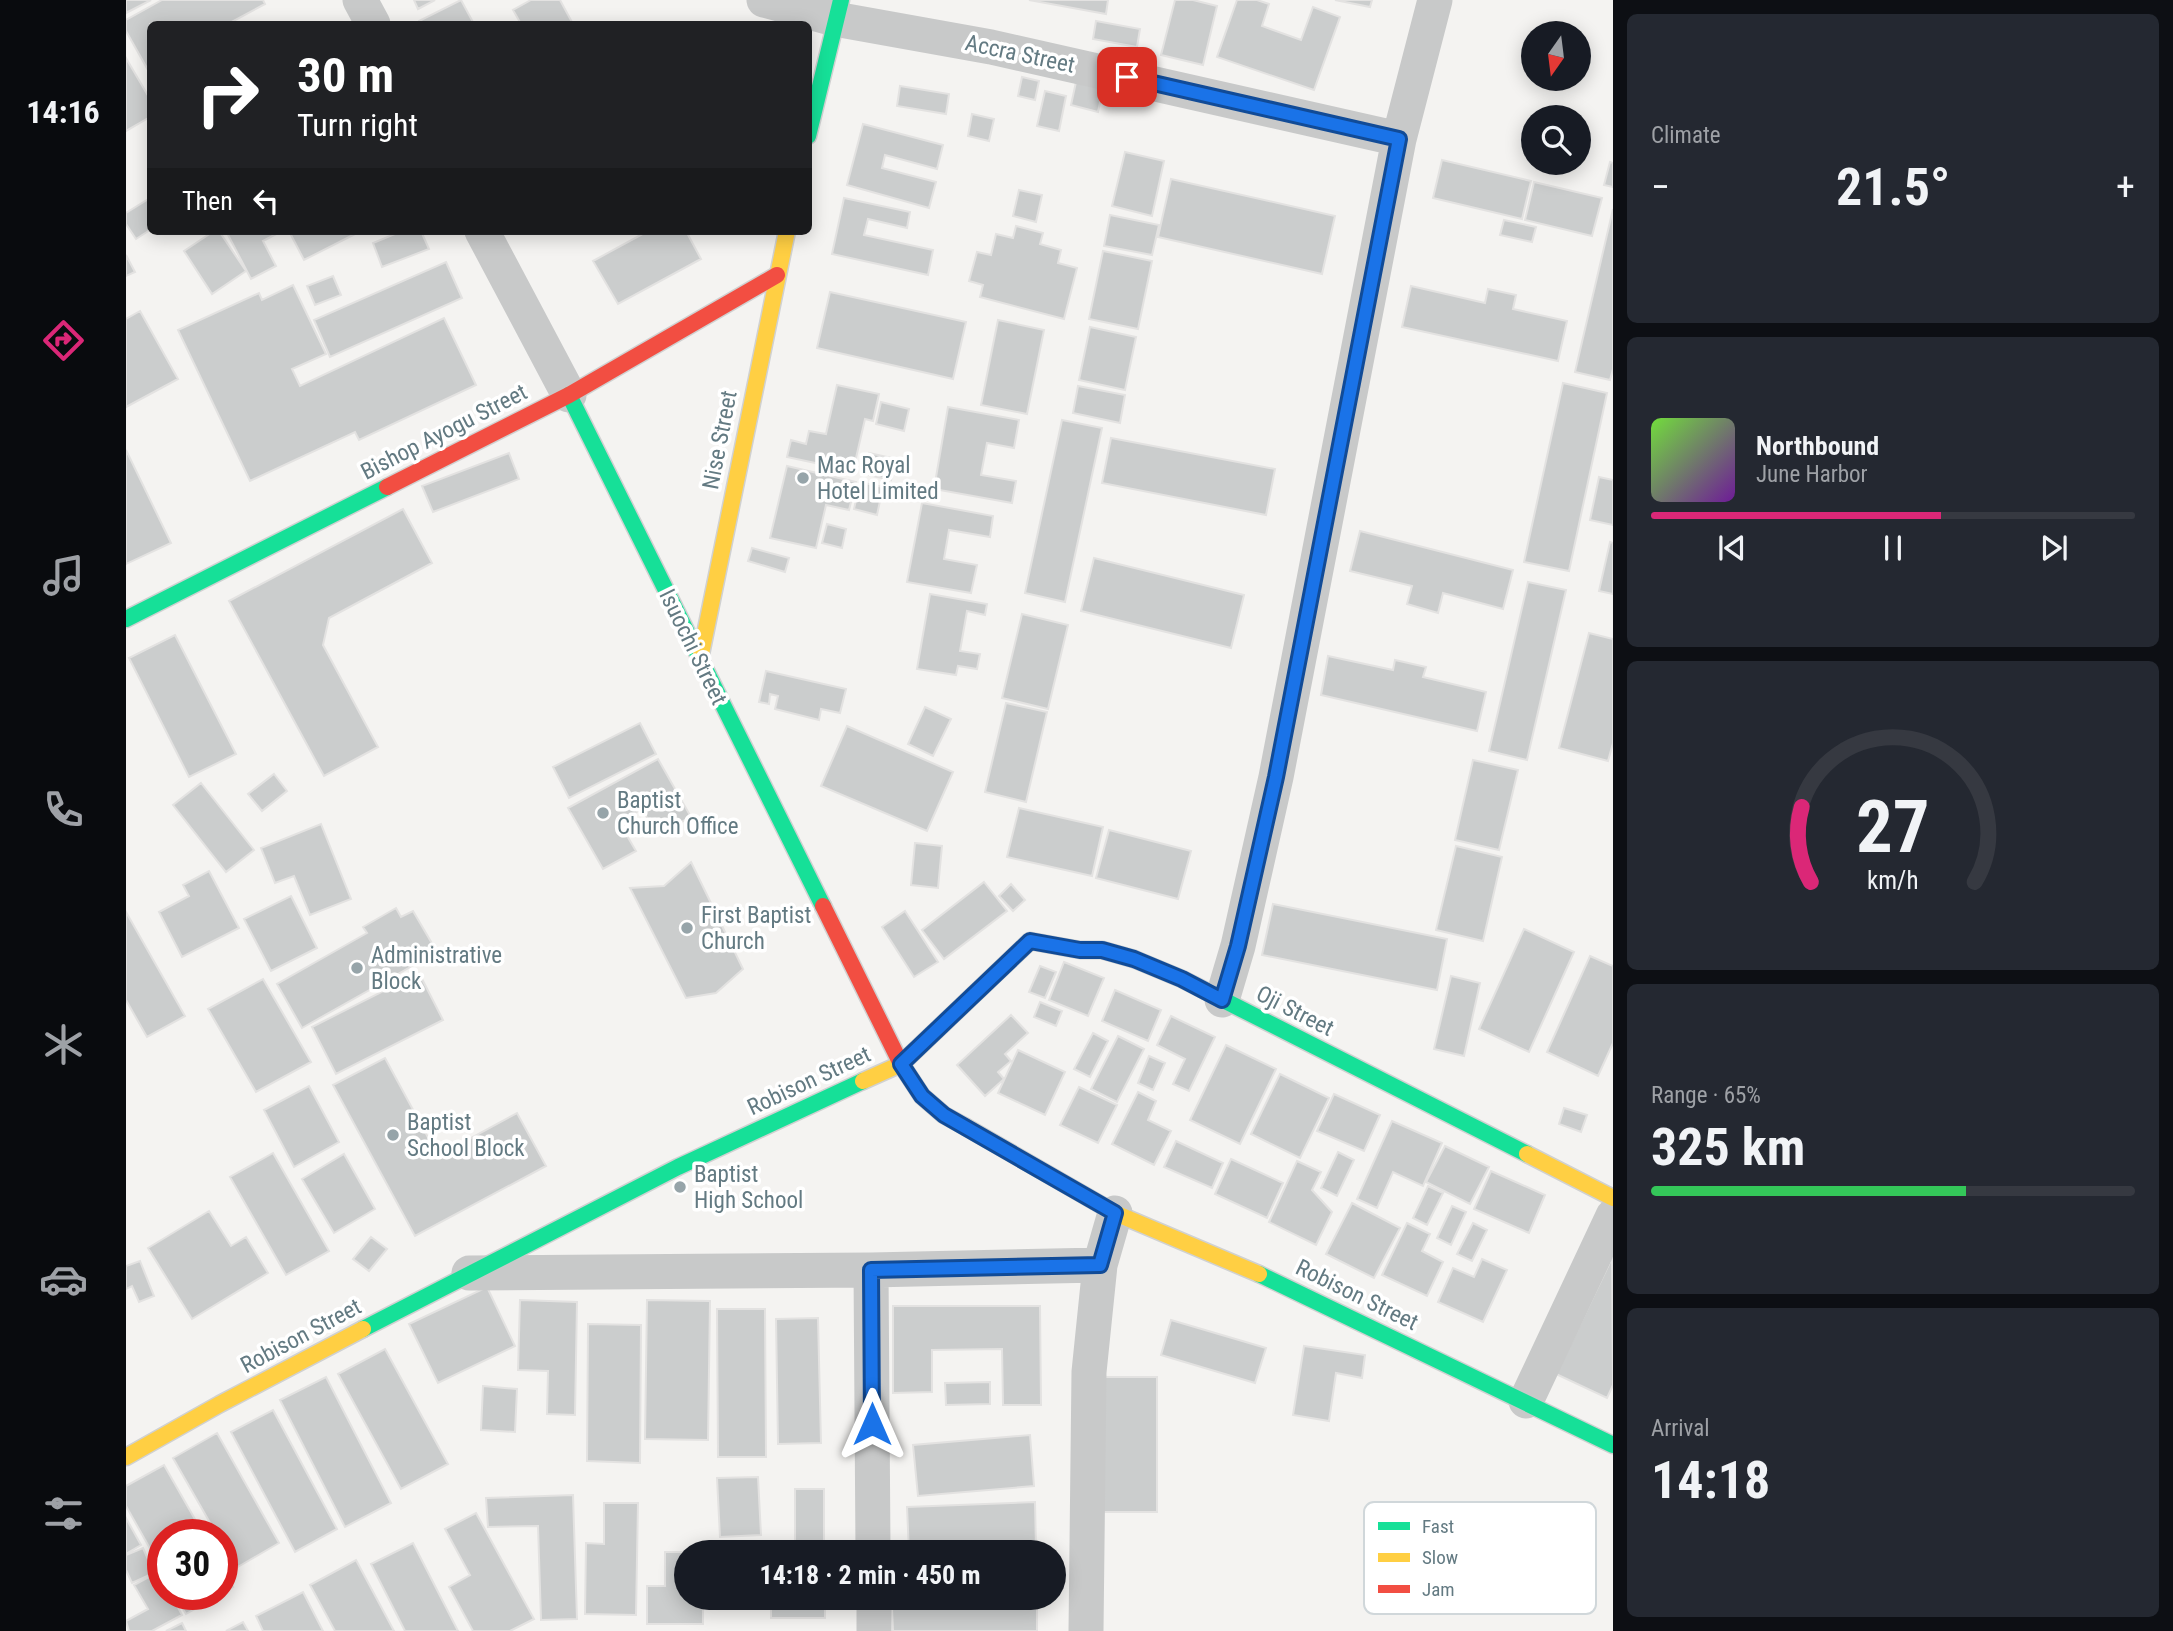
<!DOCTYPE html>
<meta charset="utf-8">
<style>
:root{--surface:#171b24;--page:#242831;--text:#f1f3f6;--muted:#9ea1a6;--line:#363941;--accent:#db2777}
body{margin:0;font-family:"Roboto Condensed",sans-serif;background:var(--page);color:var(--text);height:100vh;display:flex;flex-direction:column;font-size:26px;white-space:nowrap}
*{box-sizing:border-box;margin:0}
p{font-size:23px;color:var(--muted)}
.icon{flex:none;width:38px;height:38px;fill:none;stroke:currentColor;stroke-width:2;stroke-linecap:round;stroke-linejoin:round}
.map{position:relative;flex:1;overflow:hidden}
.sheet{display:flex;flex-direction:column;gap:14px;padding:14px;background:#0d0f14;width:560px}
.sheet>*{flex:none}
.hud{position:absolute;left:21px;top:21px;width:665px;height:214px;border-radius:10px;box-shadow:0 4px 18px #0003;background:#202124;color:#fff;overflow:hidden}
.needle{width:46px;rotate:194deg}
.controls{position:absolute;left:1395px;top:21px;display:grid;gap:14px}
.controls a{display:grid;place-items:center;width:70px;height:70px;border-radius:50%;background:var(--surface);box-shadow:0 4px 18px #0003;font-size:35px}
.speed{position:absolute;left:21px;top:1519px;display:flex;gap:14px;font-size:35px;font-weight:700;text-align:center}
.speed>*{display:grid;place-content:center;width:91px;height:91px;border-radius:50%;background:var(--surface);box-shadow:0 4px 18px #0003;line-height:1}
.speed .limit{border:10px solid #d22;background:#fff;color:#111}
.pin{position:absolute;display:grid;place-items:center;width:60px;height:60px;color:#fff;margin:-30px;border-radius:14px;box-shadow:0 4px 10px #0006}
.me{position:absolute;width:77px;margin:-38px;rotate:0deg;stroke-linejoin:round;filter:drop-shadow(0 0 5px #0008)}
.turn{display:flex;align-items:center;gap:24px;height:147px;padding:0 35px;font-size:32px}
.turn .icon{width:91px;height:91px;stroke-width:2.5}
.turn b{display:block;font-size:49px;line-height:60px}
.then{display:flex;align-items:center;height:66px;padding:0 35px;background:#0003;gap:14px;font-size:26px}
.big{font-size:52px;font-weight:700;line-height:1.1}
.sheet .widget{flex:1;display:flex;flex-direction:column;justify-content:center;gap:10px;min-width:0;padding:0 24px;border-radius:10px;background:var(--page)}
.sheet .dial{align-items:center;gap:0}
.dial svg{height:182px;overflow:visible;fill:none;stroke:var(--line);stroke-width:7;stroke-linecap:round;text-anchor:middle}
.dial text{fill:var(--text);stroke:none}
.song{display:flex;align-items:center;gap:21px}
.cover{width:84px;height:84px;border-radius:10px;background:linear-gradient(135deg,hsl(100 70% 55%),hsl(280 70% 35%))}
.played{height:7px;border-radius:4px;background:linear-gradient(90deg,var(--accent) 60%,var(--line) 60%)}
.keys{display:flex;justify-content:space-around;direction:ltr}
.heat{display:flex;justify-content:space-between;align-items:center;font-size:38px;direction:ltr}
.charge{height:10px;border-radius:5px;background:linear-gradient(90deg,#34c759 65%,var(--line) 0)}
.trip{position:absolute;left:548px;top:1540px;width:392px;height:70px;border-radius:35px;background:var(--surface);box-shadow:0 4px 18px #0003;font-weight:700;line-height:70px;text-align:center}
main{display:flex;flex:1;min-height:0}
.tab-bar{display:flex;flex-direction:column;width:126px;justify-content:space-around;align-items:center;background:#090b0e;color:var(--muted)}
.tab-bar .icon{width:49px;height:49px}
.tab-bar .current{color:var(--accent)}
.tab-bar b{font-size:32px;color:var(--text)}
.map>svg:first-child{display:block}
.building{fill:#cbcdcd;stroke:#e3e2e1;stroke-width:2}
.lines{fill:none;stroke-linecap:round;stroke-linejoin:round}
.fast-casing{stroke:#d0d1d1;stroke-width:19}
.slow-casing{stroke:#d0d1d1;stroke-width:19}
.jam-casing{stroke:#d0d1d1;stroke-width:19}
.street{stroke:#c8c9c9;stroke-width:35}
.fast{stroke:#16e098;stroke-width:16}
.slow{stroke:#ffcf43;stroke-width:16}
.jam{stroke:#f24e42;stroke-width:16}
.route-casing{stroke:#114b97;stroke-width:18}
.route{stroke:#1a73e8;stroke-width:12}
.poi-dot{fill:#96a4a9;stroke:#fff;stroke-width:2.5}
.labels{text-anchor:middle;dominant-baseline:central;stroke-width:7;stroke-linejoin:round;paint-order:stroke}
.street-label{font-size:23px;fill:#637a82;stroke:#fff}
.poi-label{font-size:23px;fill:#637a82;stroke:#fff;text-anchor:start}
.key{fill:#fff;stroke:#d0d7da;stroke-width:2}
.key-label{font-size:19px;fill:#637a82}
</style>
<main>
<nav class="tab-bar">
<b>14:16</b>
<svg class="icon current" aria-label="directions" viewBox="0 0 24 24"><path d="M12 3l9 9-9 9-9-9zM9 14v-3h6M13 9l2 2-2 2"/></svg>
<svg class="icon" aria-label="music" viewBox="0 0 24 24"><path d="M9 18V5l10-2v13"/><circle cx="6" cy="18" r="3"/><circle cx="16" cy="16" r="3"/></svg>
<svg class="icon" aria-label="phone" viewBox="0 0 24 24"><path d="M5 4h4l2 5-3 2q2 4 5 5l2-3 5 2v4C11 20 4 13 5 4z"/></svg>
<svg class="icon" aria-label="climate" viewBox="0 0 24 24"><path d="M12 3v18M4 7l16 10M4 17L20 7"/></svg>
<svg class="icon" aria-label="car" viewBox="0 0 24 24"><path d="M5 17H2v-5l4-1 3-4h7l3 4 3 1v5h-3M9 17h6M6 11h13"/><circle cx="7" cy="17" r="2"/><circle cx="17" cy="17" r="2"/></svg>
<svg class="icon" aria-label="filters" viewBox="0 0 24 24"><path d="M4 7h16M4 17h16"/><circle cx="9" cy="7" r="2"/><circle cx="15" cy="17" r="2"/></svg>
</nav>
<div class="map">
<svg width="1487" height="1631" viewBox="0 0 1487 1631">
<rect width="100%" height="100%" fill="#f4f3f1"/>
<!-- building -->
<path class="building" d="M0,0h25l-25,13z
M36,0h101l2,4 -37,20h-78v44l-2,2 -22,-39v-11z
M288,0h21l-17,9z
M335,0l13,24h-54l-1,-3z
M405,0h29l13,24h-52l-8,-14z
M903,0h79l-2,14z
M1049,0h18l24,6 -14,59 -42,-10z
M1111,0h20l12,4 -7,22 39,14 12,-33 27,10 -26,73 -97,-33z
M1209,0h37l-2,7z
M970,21l44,8 -3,18 -44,-8z
M0,58l24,41v18l-24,14z
M896,77l17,4 -4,19 -17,-4z
M950,82l27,6 -5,24 -27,-7z
M774,86l49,8 -3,20 -49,-8z
M919,91l21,5 -7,35 -22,-5z
M846,114l22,5 -5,22 -21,-5z
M737,124l80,21 -6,24 -52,-14 -3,13 54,14 -7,26 -82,-23z
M999,152l39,9 -12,55 -40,-10z
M1316,160l89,21 -9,38 -89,-21z
M1484,162l3,1v24l-9,-2z
M1045,179l164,37 -13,58 -164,-37z
M1408,182l68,16 -10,38 -67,-16z
M893,190l23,5 -6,27 -23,-6z
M24,198v32l-14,9 -10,-15v-11z
M718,198l66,14 -3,16 -39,-9 -4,16 69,15 -5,25 -96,-21z
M1487,209v160l-3,11 -35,-8z
M984,215l49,10 -7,30 -48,-9z
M1378,220l32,7 -4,15 -32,-7z
M890,226l27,7 -3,11 21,6 -3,13 19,5 -13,51 -84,-22 3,-12 -14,-4 8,-29 14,3 5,-21 17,4z
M88,231h5l27,40 -34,23 -28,-43z
M100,231h56l-19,10 13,25 -25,13z
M167,231h68l-57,29 -14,-27z
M276,231h19l8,18 -47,18 -9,-24z
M522,231h38l15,28 -83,45 -25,-43z
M977,251l49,10 -14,68 -49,-10z
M0,255l9,17 -9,4z
M320,262l16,36 -132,59 -16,-37z
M207,276l8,19 -26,10 -8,-19z
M167,285l33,69 -34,15 8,17 144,-68 32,67 -117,55 -4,-8 -105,49 -72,-151 81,-37 3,7z
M1285,286l74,17 3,-14 28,6 -3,14 54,12 -9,40 -156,-34z
M704,292l136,30 -13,57 -136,-31z
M14,311l38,68 -52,28v-88z
M872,320l46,10 -17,84 -46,-9z
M964,327l46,10 -11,53 -46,-10z
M1437,383l44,10 -38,178 -45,-9z
M711,385l42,9 -6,27 -8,-2 -12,52 -66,-14 4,-17 15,4 3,-13 17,3z
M952,386l47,9 -5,28 -47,-10z
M755,402l28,7 -5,22 -28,-7z
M822,407l71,13 -5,28 -27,-5 -6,32 35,6 -4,22 -78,-14z
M936,420l40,8 -37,174 -40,-9z
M985,438l164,31 -9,46 -164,-32z
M0,450l45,93 -45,21z
M383,453l10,26 -86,33 -11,-26z
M743,453l27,6 -5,21 -27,-6z
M661,466l69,16 -7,28 -23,-5 -10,43 -46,-10z
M1473,477l14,3v45l-23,-5z
M734,482l23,5 -6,28 -23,-6z
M796,503l71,13 -3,21 -41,-7 -5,29 33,6 -6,28 -64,-11z
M277,509l29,54 -103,55 -6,27 55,102 -54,29 -95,-175z
M701,524l19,5 -4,19 -20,-5z
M1234,531l153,39 -10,39 -60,-16 -5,20 -31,-9 5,-18 -62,-15z
M1484,542l3,1v51l-14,-3z
M626,548l37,10 -4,14 -37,-11z
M968,558l150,37 -13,53 -150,-37z
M1402,582l38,8 -39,170 -38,-9z
M804,594l57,10 -2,11 -18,-4 -7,40 20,3 -3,15 -19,-3 -2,9 -39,-6z
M896,614l46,11 -20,84 -46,-11z
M1463,633l24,6v104l-5,18 -49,-13z
M49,635l61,119 -47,23 -60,-119z
M1202,656l65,14 2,-10 31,7 -3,10 63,15 -9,39 -156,-36z
M640,671l80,18 -6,24 -19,-4 -2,11 -44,-11 3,-13 -8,-2 -1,10 -10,-2z
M880,703l41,9 -21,90 -41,-10z
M799,707l26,12 -18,37 -25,-12z
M514,723l16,31 -87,44 -16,-31z
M721,726l106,46 -26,59 -106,-45z
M532,759l33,58 -34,18 -15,-26 -23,13 17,29 -33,18 -35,-61z
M1347,760l45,10 -19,80 -44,-10z
M148,774l13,17 -25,20 -14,-17z
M75,783l53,67 -28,22 -53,-67z
M893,808l84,19 -11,49 -85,-19z
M195,824l30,75 -41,16 -16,-39 -19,7 -14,-35z
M983,830l82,21 -13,48 -82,-21z
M789,843l27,3 -4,42 -27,-3z
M1330,846l46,11 -19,84 -47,-11z
M565,862l52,107 -27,24 -30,5 -56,-110 34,-2z
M83,871l30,57 -57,29 -23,-45 30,-16 -6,-11z
M858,882l23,29 -63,48 -22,-29z
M885,884l14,16 -12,11 -14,-15z
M165,896l26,52 -46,23 -27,-52z
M1147,904l174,35 -10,51 -175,-35z
M270,908l5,9 12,-6 24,41 -135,76 -25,-44 90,-51 -4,-6z
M779,911l33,51 -24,15 -32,-50z
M0,912l59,104 -38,21 -21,-37z
M1398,929l50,23 -45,100 -50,-23z
M1464,956l23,10v77l-15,33 -51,-24z
M938,962l40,16 -16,38 -39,-16z
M914,966l16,6 -11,26 -16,-6z
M293,973l24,47 -107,54 -24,-47z
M1325,976l29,7 -16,73 -30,-7z
M137,979l48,83 -55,30 -48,-83z
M989,990l46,20 -13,31 -46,-20z
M914,1002l22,9 -6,15 -22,-9z
M885,1015l17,18 -23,21 6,7 -13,11 6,7 -19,17 -28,-31z
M1045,1016l44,21 -26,54 -16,-7 12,-25 -28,-14z
M967,1033l15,8 -18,36 -16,-8z
M992,1036l26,13 -27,53 -26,-13z
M1100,1045l50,24 -36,75 -50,-24z
M892,1050l47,22 -20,43 -47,-22z
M1023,1056l16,7 -12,27 -15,-7z
M259,1058l53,98 79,-43 29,53 -131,70 -82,-151z
M1154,1074l49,24 -29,60 -49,-24z
M183,1086l30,56 -45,25 -30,-57z
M953,1087l38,18 -19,38 -38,-18z
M1012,1092l18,9 -8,19 23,11 -17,34 -42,-21z
M1208,1094l46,21 -16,36 -47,-20z
M1438,1108l23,7 -6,17 -22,-8z
M1266,1121l50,22 -19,43 -30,-14 -16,36 -20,-9z
M1050,1141l47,22 -11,25 -48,-21z
M1319,1146l44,21 -19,37 -44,-22z
M1212,1152l16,8 -17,36 -16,-8z
M147,1153l56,98 -43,24 -56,-98z
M218,1154l31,55 -41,24 -32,-54z
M1105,1159l52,24 -16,35 -52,-24z
M1171,1161l24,11 -9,18 20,22 -16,33 -47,-23z
M1365,1171l54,24 -16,38 -55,-24z
M1302,1186l15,7 -16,32 -14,-7z
M1226,1203l48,25 -26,50 -48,-24z
M1326,1206l14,6 -15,33 -14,-7z
M83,1211l22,35 15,-9 22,36 -76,46 -44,-71z
M1281,1223l23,11 -8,17 21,11 -16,34 -45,-21z
M1347,1223l14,7 -15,31 -15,-7z
M245,1237l16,12 -18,22 -16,-12z
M1486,1258l1,127 -6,13 -51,-24z
M1356,1259l25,11 -24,52 -45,-20 15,-34 21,9z
M14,1261l14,35 -15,6 -7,-16 -6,3v-23z
M361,1287l28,59 -77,37 -29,-59z
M394,1300l57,2 -2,113 -28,-1 1,-43 -30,-1z
M521,1300l63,1 -2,139 -63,-1z
M767,1306h147l1,99h-38l-1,-56 -70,1v42l-39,1z
M591,1309h48l1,148h-48z
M692,1318l3,125 -43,1 -2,-125z
M1045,1320l95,28 -11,35 -94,-28z
M462,1324l53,1 -1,138 -53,-2z
M1178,1346l61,9 -3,23 -26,-5 -7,48 -36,-6z
M259,1349l63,115 -47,25 -63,-115z
M200,1377l65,126 -46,24 -65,-127z
M974,1377h57v135h-57z
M864,1382v22l-44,1 -1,-22z
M357,1386l34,3 -2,43 -34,-2z
M147,1410l64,119 -42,23 -64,-120z
M91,1433l62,110 -43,25 -14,-24v-9h-5l-44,-77z
M904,1435l4,51 -116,10 -5,-51z
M38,1465l40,70h-41v23l-6,3 -31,-55v-20z
M632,1477l3,58 -41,2 -3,-59z
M669,1489h29v63h-29z
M447,1495l4,124 -36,1 -3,-94 -50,1 -2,-29z
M909,1502l1,46 -127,4 -2,-45z
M478,1503h34l-2,112 -51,-1 1,-71 18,1z
M350,1513l58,106 -24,12h-37l-24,-44 21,-12 -25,-46z
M0,1518l15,27 -15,9z
M287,1543l45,88h-53l-34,-67z
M17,1548l11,25 -22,10 -6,-13v-15z
M539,1552h25h-4v46h17v26h-56v-38h18z
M230,1560l38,71h-59l-25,-46z
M96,1567l11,20 -11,5z
M32,1572l5,8v14h8l11,21 -30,16h-23l-3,-10 22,-12 -14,-24z
M177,1592l20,39h-60l-7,-15z
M48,1594h31l4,7 -23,13z
M645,1598h54v20h-54z
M767,1598h145l-145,2z
M911,1606v25h-144l-1,-22z
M117,1622l5,9h-22z
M56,1623l4,8h-20z"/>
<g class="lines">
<!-- fast casing -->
<g class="fast-casing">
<path id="fast" d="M682,136l33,-136
M443,395l254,511
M0,619l261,-132
M1008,959l48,20 345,175
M1133,1274l354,171
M237,1329l315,-162 185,-86"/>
</g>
<!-- slow casing -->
<g class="slow-casing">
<path id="slow" d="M574,659l87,-428
M737,1081l38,-17 129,-123 50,9h22l32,9
M840,1127l149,86 144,61
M1401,1154l86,44
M0,1457l94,-53 143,-75"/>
</g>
<!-- jam casing -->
<g class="jam-casing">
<path id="jam" d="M261,487l182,-92 208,-120
M697,906l78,158 21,32 22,19 22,12"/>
</g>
<!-- street -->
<path class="street" d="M234,0l13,24
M638,0l71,19 156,28 408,92
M356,231l87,164
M1096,1000l16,-54 38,-169 123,-638 36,-139
M745,1270l2,282
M343,1273l402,-3 229,-5
M1400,1401l87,-185
M748,1598v33
M960,1631l3,-259 11,-107 15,-52"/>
<!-- fast -->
<use href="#fast" class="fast"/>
<!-- slow -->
<use href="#slow" class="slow"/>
<!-- jam -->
<use href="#jam" class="jam"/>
</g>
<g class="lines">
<!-- route casing -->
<g class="route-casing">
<path id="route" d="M746,1424l-1,-154 229,-5 15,-52 -171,-98 -22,-19 -21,-32 129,-123 50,9h22l32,9 48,20 40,21 16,-54 38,-169 123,-638 -272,-62"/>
</g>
<!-- route -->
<use href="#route" class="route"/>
</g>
<!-- markers -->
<g class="poi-dot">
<circle cx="677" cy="478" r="7"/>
<circle cx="477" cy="813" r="7"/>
<circle cx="561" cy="928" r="7"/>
<circle cx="231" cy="968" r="7"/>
<circle cx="267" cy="1135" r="7"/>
<circle cx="554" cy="1187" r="7"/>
</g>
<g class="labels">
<!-- street labels -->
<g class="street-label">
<text transform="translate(894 54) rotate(12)">Accra Street</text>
<text transform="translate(318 432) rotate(-27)">Bishop Ayogu Street</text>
<text transform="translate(594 440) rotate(-79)">Nise Street</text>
<text transform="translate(567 647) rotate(64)">Isuochi Street</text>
<text transform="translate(1169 1011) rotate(27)">Oji Street</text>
<text transform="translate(683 1081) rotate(-25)">Robison Street</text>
<text transform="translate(1231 1295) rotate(26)">Robison Street</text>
<text transform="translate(175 1336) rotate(-28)">Robison Street</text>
</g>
<!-- poi labels -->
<g class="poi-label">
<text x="691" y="465">Mac Royal<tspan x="691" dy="26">Hotel Limited</tspan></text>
<text x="491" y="800">Baptist<tspan x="491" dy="26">Church Office</tspan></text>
<text x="575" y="915">First Baptist<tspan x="575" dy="26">Church</tspan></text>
<text x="245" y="955">Administrative<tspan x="245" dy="26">Block</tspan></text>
<text x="281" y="1122">Baptist<tspan x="281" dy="26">School Block</tspan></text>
<text x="568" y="1174">Baptist<tspan x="568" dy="26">High School</tspan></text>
</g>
</g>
<!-- legend -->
<rect x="1238" y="1502" width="232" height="112" rx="10" class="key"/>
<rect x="1252" y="1522" width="32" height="8" fill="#16e098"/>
<rect x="1252" y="1553" width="32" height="9" fill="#ffcf43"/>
<rect x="1252" y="1585" width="32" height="8" fill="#f24e42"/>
<g class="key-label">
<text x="1296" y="1533">Fast</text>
<text x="1296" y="1564">Slow</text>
<text x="1296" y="1596">Jam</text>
</g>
</svg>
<div class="controls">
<a><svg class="needle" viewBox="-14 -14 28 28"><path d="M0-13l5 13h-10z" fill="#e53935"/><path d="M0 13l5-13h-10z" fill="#9ea1a6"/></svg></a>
<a><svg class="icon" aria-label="search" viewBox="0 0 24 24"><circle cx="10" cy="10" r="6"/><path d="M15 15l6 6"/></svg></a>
</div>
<div class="speed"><div class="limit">30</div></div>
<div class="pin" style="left:1001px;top:77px;background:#d93025"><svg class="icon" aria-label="arrive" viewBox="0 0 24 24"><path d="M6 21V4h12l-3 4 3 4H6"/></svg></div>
<svg class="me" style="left:746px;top:1424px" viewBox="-20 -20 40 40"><path d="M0-17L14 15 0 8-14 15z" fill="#1a73e8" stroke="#fff" stroke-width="4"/></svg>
<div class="trip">14:18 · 2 min · 450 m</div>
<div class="hud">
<div class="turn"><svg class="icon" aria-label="right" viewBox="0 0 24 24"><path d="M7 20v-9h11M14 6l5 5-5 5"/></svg><div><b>30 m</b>Turn right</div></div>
<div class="then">Then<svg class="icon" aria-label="left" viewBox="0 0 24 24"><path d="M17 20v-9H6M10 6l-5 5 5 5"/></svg></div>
</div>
</div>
<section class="sheet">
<div class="widget"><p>Climate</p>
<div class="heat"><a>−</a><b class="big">21.5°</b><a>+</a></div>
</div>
<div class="widget">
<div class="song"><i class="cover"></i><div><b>Northbound</b><p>June Harbor</p></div></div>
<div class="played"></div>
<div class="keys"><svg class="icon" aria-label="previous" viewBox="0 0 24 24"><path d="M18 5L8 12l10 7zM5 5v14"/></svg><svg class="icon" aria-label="pause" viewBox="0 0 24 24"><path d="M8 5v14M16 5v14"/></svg><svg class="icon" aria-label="next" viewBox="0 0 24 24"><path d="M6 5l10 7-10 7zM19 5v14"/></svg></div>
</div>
<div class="widget dial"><svg viewBox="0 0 100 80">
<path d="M14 69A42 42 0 1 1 86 69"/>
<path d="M14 69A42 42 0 0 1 10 36" stroke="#db2777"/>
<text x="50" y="56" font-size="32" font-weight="700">27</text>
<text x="50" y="72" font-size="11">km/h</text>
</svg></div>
<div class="widget"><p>Range · 65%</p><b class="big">325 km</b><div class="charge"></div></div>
<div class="widget"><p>Arrival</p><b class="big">14:18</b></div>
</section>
</main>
